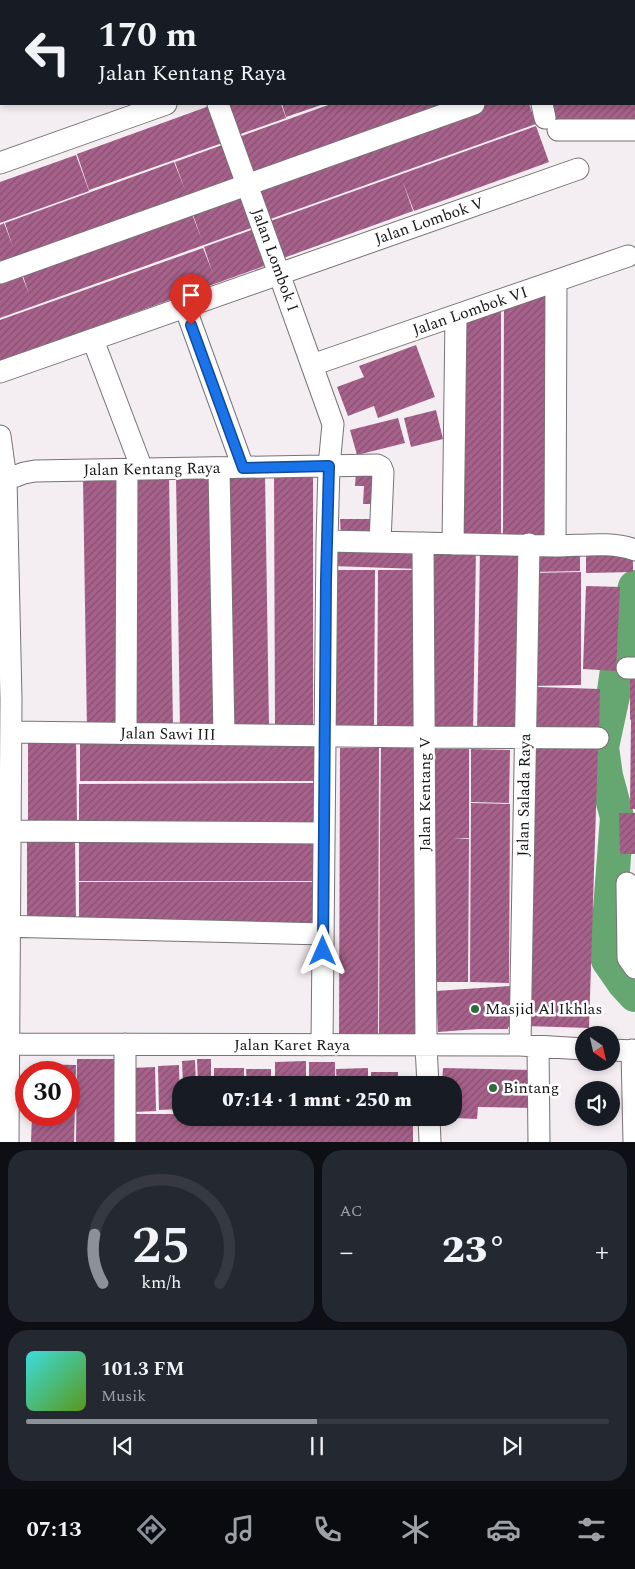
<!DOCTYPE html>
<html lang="id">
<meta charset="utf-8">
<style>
:root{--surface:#171b24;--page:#242831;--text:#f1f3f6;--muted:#9ea1a6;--line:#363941;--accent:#8c9099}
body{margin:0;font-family:Spectral,serif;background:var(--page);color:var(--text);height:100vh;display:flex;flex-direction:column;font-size:19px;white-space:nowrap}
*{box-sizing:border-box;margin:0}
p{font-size:16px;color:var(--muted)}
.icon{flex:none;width:28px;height:28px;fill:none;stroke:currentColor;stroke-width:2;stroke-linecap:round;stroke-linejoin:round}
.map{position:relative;height:1142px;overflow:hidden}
.drawer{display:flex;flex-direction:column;gap:8px;padding:8px;background:#0d0f14;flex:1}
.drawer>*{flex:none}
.guide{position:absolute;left:0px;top:0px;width:635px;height:105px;box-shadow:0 2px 8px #0003;background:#171b24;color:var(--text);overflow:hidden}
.needle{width:32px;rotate:146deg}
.buttons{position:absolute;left:575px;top:1026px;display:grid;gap:10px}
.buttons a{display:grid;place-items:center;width:45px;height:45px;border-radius:50%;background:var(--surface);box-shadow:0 2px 8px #0003;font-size:25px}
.speed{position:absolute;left:15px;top:1061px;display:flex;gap:10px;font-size:25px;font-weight:700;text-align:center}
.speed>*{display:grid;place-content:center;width:65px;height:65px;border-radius:50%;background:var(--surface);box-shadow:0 2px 8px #0003;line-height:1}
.speed .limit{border:8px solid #d22;background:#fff;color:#111}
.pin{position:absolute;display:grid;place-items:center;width:42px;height:42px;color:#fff;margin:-51px -21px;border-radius:50% 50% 50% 0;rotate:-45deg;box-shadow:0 0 5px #0007}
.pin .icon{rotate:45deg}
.me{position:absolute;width:55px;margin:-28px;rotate:0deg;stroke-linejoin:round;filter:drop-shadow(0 0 4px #0008)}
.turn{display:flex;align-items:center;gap:18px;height:105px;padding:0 15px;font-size:22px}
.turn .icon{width:65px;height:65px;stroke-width:2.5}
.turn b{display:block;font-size:35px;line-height:42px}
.big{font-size:38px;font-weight:800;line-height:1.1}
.drawer .card{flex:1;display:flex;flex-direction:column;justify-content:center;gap:8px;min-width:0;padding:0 18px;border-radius:20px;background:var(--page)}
.drawer .dial{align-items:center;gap:0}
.dial svg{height:130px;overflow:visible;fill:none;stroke:var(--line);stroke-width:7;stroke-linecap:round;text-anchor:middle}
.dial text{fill:var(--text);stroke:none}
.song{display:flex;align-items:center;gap:15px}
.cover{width:60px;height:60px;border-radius:8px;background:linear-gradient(135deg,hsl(180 70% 55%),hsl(90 70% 35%))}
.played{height:5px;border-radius:2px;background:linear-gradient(90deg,var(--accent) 50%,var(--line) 50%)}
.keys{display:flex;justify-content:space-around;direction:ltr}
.heat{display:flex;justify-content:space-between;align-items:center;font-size:28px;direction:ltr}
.drawer .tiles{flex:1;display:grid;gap:8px;grid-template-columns:1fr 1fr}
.card:last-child{grid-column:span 2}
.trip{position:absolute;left:172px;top:1076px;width:290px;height:50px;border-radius:20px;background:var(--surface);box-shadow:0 2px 8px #0003;font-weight:800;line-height:50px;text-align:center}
.menu{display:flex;height:80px;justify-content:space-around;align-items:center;background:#090b0e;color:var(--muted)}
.menu .icon{width:35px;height:35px}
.menu .active{color:var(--accent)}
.menu b{font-size:22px;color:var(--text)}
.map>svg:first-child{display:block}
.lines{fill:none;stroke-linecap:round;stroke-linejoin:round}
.river{stroke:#66a670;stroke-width:34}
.building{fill:url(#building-hatch)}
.minor-casing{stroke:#787275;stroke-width:23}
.minor{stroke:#fff;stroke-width:21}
.route-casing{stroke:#114b97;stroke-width:12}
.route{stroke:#1a73e8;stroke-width:9}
.poi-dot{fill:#2a6e39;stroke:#fff;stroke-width:2}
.labels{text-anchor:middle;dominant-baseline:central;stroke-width:5;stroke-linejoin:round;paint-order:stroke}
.street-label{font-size:16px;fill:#171516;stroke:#fff}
.poi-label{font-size:16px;fill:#171516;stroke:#fff;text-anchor:start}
</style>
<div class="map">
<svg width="635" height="1142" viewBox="0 0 635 1142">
<defs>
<pattern id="building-hatch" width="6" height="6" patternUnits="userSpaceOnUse" patternTransform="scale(1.25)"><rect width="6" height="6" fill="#a7628b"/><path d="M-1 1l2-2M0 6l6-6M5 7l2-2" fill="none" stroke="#875071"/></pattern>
</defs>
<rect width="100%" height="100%" fill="#f4edf1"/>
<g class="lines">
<!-- river -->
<path class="river" d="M635,587l-13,48 -8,56 -12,56 4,29 11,41 -7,93 -6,17v20l4,13 16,23 11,12"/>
</g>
<!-- building -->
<path class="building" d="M225,104h56l5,14 -51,18z
M282,104h42l-38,13z
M331,104h113l-195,70 -13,-36z
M478,104h51l7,20 -271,97 -13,-36z
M547,104h88v18l-83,-1z
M212,105l13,37 -136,48 -12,-36z
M536,126l13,36 -135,49 -12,-31 11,31 -135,49 -13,-37z
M225,144l13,36 -238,85v-40l4,-2 9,24 -8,-24 169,-61 11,28 -10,-28z
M76,155l13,36 -89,32v-41z
M241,191l13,36 -254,91v-40l20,-7 9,23 -8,-24 169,-61 12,31 -11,-31z
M254,229l13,36 -267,96v-41l203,-72 9,23 -8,-24z
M551,289l-2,247h-46l1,-232z
M501,304v232h-43v-217z
M416,345l19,52 -57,21 -4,-12 -26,10 -11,-29 27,-10 -5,-11z
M436,410l7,29 -32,8 -7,-29z
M398,418l7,25 -48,12 -7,-25z
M356,472l23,1 -2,31h-14l1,-18h-9z
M265,474l4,253 -39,1 -4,-253z
M274,474h39v252l-38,1z
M169,475l4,253 -38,1 -5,-253z
M214,475l5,253h-39l-4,-252z
M121,477l5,253 -39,1 -4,-253z
M340,519h37v16l-36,1z
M332,543l88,3 -1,23 -87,-3z
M480,547h45l-3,187h-45z
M580,547v24l-46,1v-24z
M431,548h45l-3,187h-45z
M586,550h47v22l-47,1z
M332,570h43l-1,159h-43z
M378,570h43l-2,159h-42z
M581,572v113l-48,1 -1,-113z
M586,586l34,1 -4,84 -33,-2z
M630,679h5v130h-5l1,-89 -1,-1z
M538,687l62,2 -1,41 -63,-1z
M76,736l1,92 -49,1v-92z
M80,737h241l-1,44h-240z
M535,744l63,2 -9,282 -63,-2z
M340,748h39l-1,287h-39z
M381,748h38l-1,288h-39l1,-198h16h-16z
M431,749h38v89h-16l16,1 -1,143h-38z
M471,749l39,1 -1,53 -38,-1z
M319,783v44l-240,2v-45z
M471,803l39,1 -1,179 -39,-1z
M619,813h16v41h-15z
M75,834l1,92 -49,1v-92z
M320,836l-1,45h-240v-44z
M79,882h241l-1,44h-240z
M511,986l3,40 -6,1v2h-30l-40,3 -2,-41z
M77,1059h43v83h-44z
M197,1059h14v26h-13z
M195,1060l1,25h-13l-1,-24z
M306,1061v24h-31v-23z
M309,1062h26v23h-26z
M33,1064l43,1 -2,77h-43l1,-27h37v-43h-36z
M179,1065l1,44 -21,1 -1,-44z
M155,1067l1,44 -23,1 -2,-44z
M214,1068h30v17h-30z
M368,1068v17h-31l-1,-16z
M443,1068l91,2 -1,38 -55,-1 -1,12 -23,-1v-33h-12z
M246,1069h25v16h-24z
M371,1072h27v13h-27z
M133,1114h48v4h232v24h-280z"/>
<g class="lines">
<!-- minor casing -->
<g class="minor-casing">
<path id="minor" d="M523,0v1
M410,1l1,-1
M634,33h1
M0,74l1,3
M218,104l115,320 -4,42 -2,75 -5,504
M542,104l3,14
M558,130h77
M0,163l166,-59
M0,273l474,-169
M185,307l58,160
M93,340l49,129
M312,365l316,-109
M0,372l578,-203
M0,436l6,43 5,220 -3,443
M219,468l5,267
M0,482l24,-9 11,-2 342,-6 4,2 2,5 -3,70
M327,541c76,1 152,3 229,5 25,0 55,-5 79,4
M423,543l3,503 2,39
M453,544l3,-228
M555,546l1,-265
M627,668h8
M11,732l413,5 174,1
M126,733l1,-263
M11,831l313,2
M627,883l1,75 7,10
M0,926l323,8
M0,1044l520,1 64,4
M520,1045l9,-501
M538,1047l1,95
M611,1050l24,1
M632,1050l2,92
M429,1118l1,24
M125,1142v-98"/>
</g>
<!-- minor -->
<use href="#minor" class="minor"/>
</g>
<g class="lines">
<!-- route casing -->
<g class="route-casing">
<path id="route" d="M191,325l52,143 86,-2 -3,114 -3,371"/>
</g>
<!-- route -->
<use href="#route" class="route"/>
</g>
<!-- markers -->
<g class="poi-dot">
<circle cx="475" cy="1009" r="5"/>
<circle cx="493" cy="1088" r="5"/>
</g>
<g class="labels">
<!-- street labels -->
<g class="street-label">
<text transform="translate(429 221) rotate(-19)">Jalan Lombok V</text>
<text transform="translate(275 260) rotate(70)">Jalan Lombok I</text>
<text transform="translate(470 311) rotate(-19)">Jalan Lombok VI</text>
<text transform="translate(152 469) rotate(-1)">Jalan Kentang Raya</text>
<text transform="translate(168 734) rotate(1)">Jalan Sawi III</text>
<text transform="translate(425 794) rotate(-90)">Jalan Kentang V</text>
<text transform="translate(524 795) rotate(-89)">Jalan Salada Raya</text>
<text x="292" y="1045">Jalan Karet Raya</text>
</g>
<!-- poi labels -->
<g class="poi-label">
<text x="485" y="1009">Masjid Al Ikhlas</text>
<text x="503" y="1088">Bintang</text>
</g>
</g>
</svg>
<div class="buttons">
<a><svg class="needle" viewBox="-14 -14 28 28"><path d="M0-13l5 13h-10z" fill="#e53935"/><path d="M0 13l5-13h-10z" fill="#9ea1a6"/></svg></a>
<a><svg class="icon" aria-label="sound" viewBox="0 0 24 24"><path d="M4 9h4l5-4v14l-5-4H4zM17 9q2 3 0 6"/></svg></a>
</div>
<div class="speed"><div class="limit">30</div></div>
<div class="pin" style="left:191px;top:325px;background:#d93025"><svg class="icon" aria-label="arrive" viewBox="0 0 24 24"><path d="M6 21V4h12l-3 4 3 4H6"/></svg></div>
<svg class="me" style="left:323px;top:951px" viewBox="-20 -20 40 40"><path d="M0-17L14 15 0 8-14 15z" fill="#1a73e8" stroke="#fff" stroke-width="4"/></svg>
<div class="trip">07:14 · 1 mnt · 250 m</div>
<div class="guide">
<div class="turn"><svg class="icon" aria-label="left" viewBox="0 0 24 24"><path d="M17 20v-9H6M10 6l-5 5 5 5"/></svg><div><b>170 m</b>Jalan Kentang Raya</div></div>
</div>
</div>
<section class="drawer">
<div class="tiles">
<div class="card dial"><svg viewBox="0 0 100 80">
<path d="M14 69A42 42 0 1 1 86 69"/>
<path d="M14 69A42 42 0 0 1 9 39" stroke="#8c9099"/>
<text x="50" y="56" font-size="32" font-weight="700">25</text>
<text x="50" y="72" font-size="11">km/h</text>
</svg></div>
<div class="card"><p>AC</p>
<div class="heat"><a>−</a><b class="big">23°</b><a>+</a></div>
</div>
<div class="card">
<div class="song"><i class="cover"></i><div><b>101.3 FM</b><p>Musik</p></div></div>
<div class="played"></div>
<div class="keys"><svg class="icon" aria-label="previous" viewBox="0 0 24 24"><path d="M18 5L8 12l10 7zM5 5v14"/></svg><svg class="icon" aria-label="pause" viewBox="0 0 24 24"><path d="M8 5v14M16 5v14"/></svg><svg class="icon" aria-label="next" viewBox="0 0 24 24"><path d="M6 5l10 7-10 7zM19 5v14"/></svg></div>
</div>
</div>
</section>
<nav class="menu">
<b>07:13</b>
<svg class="icon active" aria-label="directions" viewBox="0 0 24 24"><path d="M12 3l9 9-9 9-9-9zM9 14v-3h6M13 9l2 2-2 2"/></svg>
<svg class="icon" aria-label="music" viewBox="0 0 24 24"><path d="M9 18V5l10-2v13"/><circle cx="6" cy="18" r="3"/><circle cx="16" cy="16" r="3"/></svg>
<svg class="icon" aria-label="phone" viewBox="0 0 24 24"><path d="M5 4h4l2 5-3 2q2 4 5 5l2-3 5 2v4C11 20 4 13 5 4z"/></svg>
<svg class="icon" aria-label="climate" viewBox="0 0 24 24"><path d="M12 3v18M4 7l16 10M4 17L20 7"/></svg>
<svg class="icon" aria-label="car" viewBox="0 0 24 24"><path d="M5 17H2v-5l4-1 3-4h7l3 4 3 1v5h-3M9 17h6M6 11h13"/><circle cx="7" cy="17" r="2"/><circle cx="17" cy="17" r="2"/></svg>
<svg class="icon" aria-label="filters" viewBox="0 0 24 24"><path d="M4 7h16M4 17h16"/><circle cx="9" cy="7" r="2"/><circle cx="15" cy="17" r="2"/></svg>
</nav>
